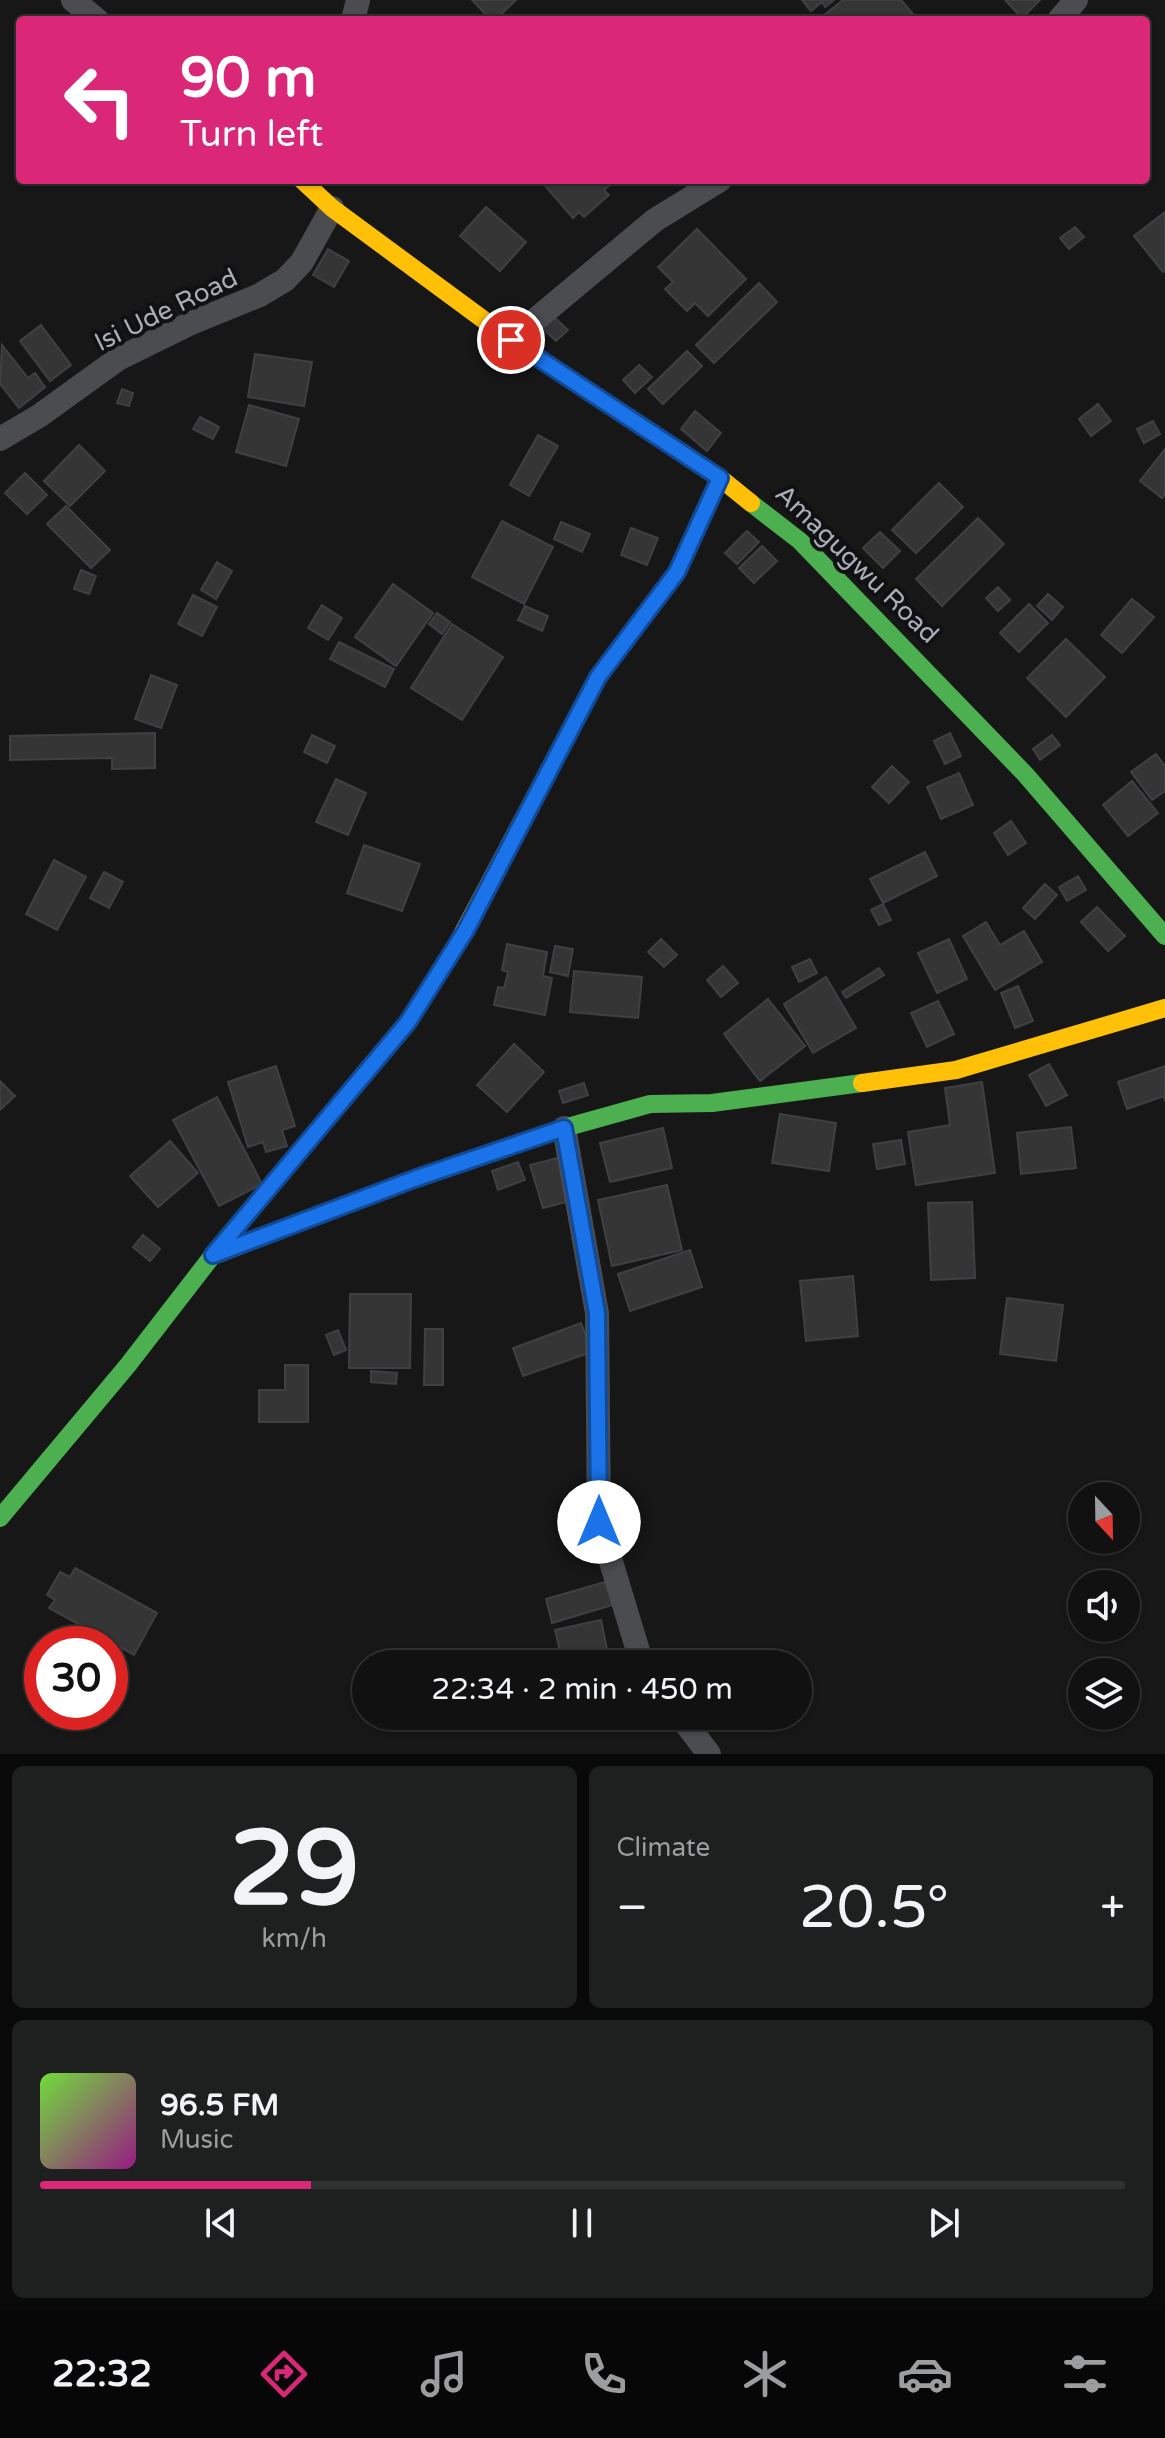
<!DOCTYPE html>
<meta charset="utf-8">
<style>
:root{--surface:#111;--page:#1e1f1f;--text:#f1f3f6;--muted:#9c9d9f;--line:#303131;--accent:#db2777}
body{margin:0;font-family:"Varela Round",sans-serif;background:var(--page);color:var(--text);height:100vh;display:flex;flex-direction:column;font-size:30px;white-space:nowrap}
*{box-sizing:border-box;margin:0}
p{font-size:26px;color:var(--muted)}
.icon{flex:none;width:44px;height:44px;fill:none;stroke:currentColor;stroke-width:2;stroke-linecap:round;stroke-linejoin:round}
.map{position:relative;height:1754px;overflow:hidden}
.panel{display:flex;flex-direction:column;gap:12px;padding:12px;background:#090909;flex:1}
.panel>*{flex:none}
.guide{position:absolute;left:16px;top:16px;width:1134px;height:168px;border-radius:8px;box-shadow:0 2px 6px #0004,0 0 0 2px var(--line);background:#db2777;color:#fff;overflow:hidden}
.needle{width:52px;rotate:158deg}
.buttons{position:absolute;left:1068px;top:1482px;display:grid;gap:16px}
.buttons a{display:grid;place-items:center;width:72px;height:72px;border-radius:50%;background:var(--surface);box-shadow:0 2px 6px #0004,0 0 0 2px var(--line);font-size:40px}
.speed{position:absolute;left:24px;top:1626px;display:flex;gap:16px;font-size:40px;font-weight:700;text-align:center}
.speed>*{display:grid;place-content:center;width:104px;height:104px;border-radius:50%;background:var(--surface);box-shadow:0 2px 6px #0004,0 0 0 2px var(--line);line-height:1}
.speed .limit{border:12px solid #d22;background:#fff;color:#111}
.pin{position:absolute;display:grid;place-items:center;width:68px;height:68px;color:#fff;margin:-34px;border:4px solid #fff;border-radius:50%;box-shadow:0 2px 8px #0007}
.me{position:absolute;width:88px;margin:-44px;rotate:0deg;stroke-linejoin:round;filter:drop-shadow(0 0 6px #0008)}
.turn{display:flex;align-items:center;gap:28px;height:168px;padding:0 32px;font-size:36px}
.turn .icon{width:104px;height:104px;stroke-width:2.5}
.turn b{display:block;font-size:56px;line-height:68px}
.big{font-size:60px;font-weight:600;line-height:1.1}
.panel .widget{flex:1;display:flex;flex-direction:column;justify-content:center;gap:12px;min-width:0;padding:0 28px;border-radius:12px;background:var(--page)}
.panel .dial{align-items:center;gap:0}
.dial b{font-size:104px;line-height:1}
.song{display:flex;align-items:center;gap:24px}
.cover{width:96px;height:96px;border-radius:12px;background:linear-gradient(135deg,hsl(100 70% 55%),hsl(310 70% 35%))}
.played{height:8px;border-radius:4px;background:linear-gradient(90deg,var(--accent) 25%,var(--line) 25%)}
.keys{display:flex;justify-content:space-around;direction:ltr}
.heat{display:flex;justify-content:space-between;align-items:center;font-size:44px;direction:ltr}
.panel .tiles{flex:1;display:grid;gap:12px;grid-template-columns:1fr 1fr}
.widget:last-child{grid-column:span 2}
.trip{position:absolute;left:352px;top:1650px;width:460px;height:80px;border-radius:40px;background:var(--surface);box-shadow:0 2px 6px #0004,0 0 0 2px var(--line);font-weight:600;line-height:80px;text-align:center}
.menu{display:flex;height:128px;justify-content:space-around;align-items:center;background:#070707;color:var(--muted)}
.menu .icon{width:56px;height:56px}
.menu .active{color:var(--accent)}
.menu b{font-size:36px;color:var(--text)}
.map>svg:first-child{display:block}
.building{fill:#353536;stroke:#3f4043;stroke-width:2}
.lines{fill:none;stroke-linecap:round;stroke-linejoin:round}
.street{stroke:#4b4c50;stroke-width:24}
.fast{stroke:#4caf50;stroke-width:18}
.slow{stroke:#ffc107;stroke-width:18}
.route-casing{stroke:#114b97;stroke-width:20}
.route{stroke:#1a73e8;stroke-width:14}
.labels{text-anchor:middle;dominant-baseline:central;stroke-width:8;stroke-linejoin:round;paint-order:stroke}
.street-label{font-size:26px;fill:#a8adb8;stroke:#111113}
</style>
<div class="map">
<svg width="1165" height="1754" viewBox="0 0 1165 1754">
<rect width="100%" height="100%" fill="#171717"/>
<!-- building -->
<path class="building" d="M472,0h44l-21,20h-4z
M802,0h32l-9,7 -3,-5 -11,9z
M843,0h58l17,20h-100z
M1005,0h35l-18,18z
M540,180h76l-12,10 5,5 -25,22 -5,-5 -6,6z
M486,207l40,35 -26,29 -40,-35z
M1165,212v58l-2,2 -29,-36z
M1075,227l9,10 -15,12 -9,-11z
M697,229l49,50 -38,37 -13,-13 -8,8 -22,-22 8,-7 -15,-15z
M328,249l21,12 -15,26 -21,-12z
M759,283l18,19 -63,61 -18,-18z
M553,316l15,14 -12,11 -15,-14z
M41,325l30,40 -21,16 -30,-40z
M2,345l26,33 7,-5 10,14 -26,21 -19,-24z
M687,351l15,15 -39,38 -15,-15z
M255,354l57,8 -8,44 -56,-9z
M639,365l13,12 -17,16 -12,-13z
M122,389l11,4 -4,13 -12,-3z
M1098,404l13,17 -20,15 -12,-17z
M249,405l50,14 -13,47 -50,-14z
M695,411l26,22 -14,18 -26,-22z
M200,417l19,10 -6,12 -20,-10z
M1153,421l7,13 -16,9 -7,-14z
M538,435l20,11 -29,50 -19,-11z
M79,445l26,26 -35,35 -26,-25z
M1165,449v45l-3,4 -22,-17z
M25,473l22,22 -20,19 -22,-21z
M939,483l24,24 -47,46 -24,-23z
M66,506l44,44 -19,18 -44,-44z
M978,518l26,26 -62,62 -26,-27z
M502,521l51,26 -29,57 -52,-27z
M561,522l29,12 -8,18 -28,-13z
M631,528l27,10 -11,27 -26,-10z
M747,531l12,11 -22,22 -12,-11z
M880,532l20,19 -17,17 -20,-20z
M762,546l15,15 -23,22 -15,-15z
M217,562l15,9 -16,28 -15,-9z
M81,570l15,6 -7,18 -15,-5z
M393,584l40,29 -37,53 -41,-29z
M998,587l12,13 -12,11 -12,-13z
M1048,594l15,13 -11,13 -15,-14z
M193,595l24,12 -15,29 -24,-12z
M1132,599l22,18 -32,36 -21,-18z
M1029,604l19,19 -29,29 -19,-19z
M322,605l20,13 -14,22 -20,-12z
M525,606l23,10 -6,15 -24,-11z
M437,613l13,9 -8,12 -13,-10z
M452,624l51,33 -41,63 -51,-32z
M1066,639l39,38 -39,40 -39,-39z
M339,642l55,27 -9,18 -55,-28z
M151,675l26,10 -16,43 -26,-9z
M155,733v35l-43,1v-11l-102,2v-24z
M950,733l11,23 -16,8 -11,-23z
M312,735l23,11 -8,17 -23,-11z
M1052,735l8,10 -20,15 -7,-11z
M1156,754l9,12v25l-13,9 -21,-28z
M892,766l17,16 -20,21 -17,-16z
M959,773l14,32 -32,14 -14,-32z
M336,779l30,14 -18,42 -32,-13z
M1132,781l26,32 -30,23 -25,-31z
M1011,821l15,22 -18,12 -14,-22z
M364,845l56,19 -18,47 -55,-18z
M925,852l12,24 -54,27 -13,-24z
M54,860l32,17 -29,53 -31,-16z
M104,872l19,10 -14,26 -19,-10z
M1078,876l8,14 -19,11 -8,-14z
M1045,884l12,11 -22,24 -12,-11z
M883,904l8,16 -12,5 -8,-15z
M1097,907l28,29 -17,15 -27,-29z
M986,922l14,23 24,-14 18,31 -47,28 -32,-54z
M661,939l16,16 -13,12 -16,-15z
M949,939l18,40 -30,14 -19,-40z
M507,944l40,8 -4,24 9,2 -7,37 -51,-10 4,-18 6,1 4,-16 -6,-2z
M555,946l18,3 -5,27 -18,-4z
M810,959l7,14 -18,9 -7,-15z
M723,966l15,17 -17,14 -14,-17z
M879,968l5,7 -38,23 -4,-6z
M574,971l68,6 -4,41 -68,-6z
M826,977l30,51 -43,25 -29,-49z
M1018,986l15,35 -18,7 -14,-35z
M768,999l37,47 -45,35 -36,-47z
M938,1001l16,33 -27,13 -16,-34z
M514,1044l30,28 -37,40 -30,-27z
M1049,1064l18,31 -21,11 -17,-31z
M276,1066l19,60 -13,4 5,16 -21,6 -3,-10 -15,5 -20,-65z
M1165,1066v35l-1,-5 -37,13 -9,-27z
M0,1081l15,15 -15,14z
M982,1082l13,91 -79,12 -8,-53 42,-7 -5,-37z
M584,1083l4,12 -25,8 -4,-12z
M217,1097l45,87 -43,22 -46,-86z
M780,1114l56,9 -7,48 -57,-8z
M1071,1127l5,41 -55,6 -4,-41z
M663,1128l9,40 -62,14 -10,-39z
M901,1140l4,24 -28,5 -4,-25z
M170,1141l28,32 -40,34 -28,-31z
M558,1158l12,43 -27,7 -13,-43z
M518,1162l7,18 -27,10 -6,-19z
M667,1185l15,65 -70,16 -14,-66z
M972,1202l3,76 -44,2 -3,-77z
M143,1235l17,14 -10,12 -17,-14z
M690,1250l12,37 -72,24 -12,-37z
M853,1276l5,60 -52,5 -6,-60z
M350,1294h61l-1,74h-61z
M1007,1298l56,7 -7,56 -56,-7z
M581,1323l11,29 -69,24 -10,-28z
M425,1329h18v56h-19z
M338,1330l8,20 -12,5 -8,-20z
M285,1365h23v57h-49v-32h26z
M371,1371l26,2 -1,11 -25,-2z
M75,1568l82,45 -23,42 -85,-47 6,-8 -8,-5 13,-23 10,5z
M612,1580l7,23 -67,20 -6,-24z
M601,1620l9,44h-47l-8,-34z"/>
<g class="lines">
<!-- street -->
<path class="street" d="M73,0l24,20
M353,20l5,-20
M1059,20l17,-20
M511,340l144,-120 65,-40
M0,439l39,-23 79,-57 71,-35 71,-29 25,-15 17,-18 30,-54
M564,1128l33,185 2,209 43,142
M680,1716l29,38"/>
<!-- fast -->
<path class="fast" d="M751,503l49,38 225,233 140,162
M610,661l67,-89 43,-94
M218,1254l196,-75 150,-51 86,-24 62,-1 150,-20
M0,1518l128,-153 85,-110 195,-233 48,-76"/>
<!-- slow -->
<path class="slow" d="M302,180l30,28 179,132 209,138 31,25
M456,946l142,-269 12,-16
M862,1083l94,-13 209,-62"/>
</g>
<g class="lines">
<!-- route casing -->
<g class="route-casing">
<path id="route" d="M511,340l209,138 -43,94 -79,105 -132,253 -58,92 -195,233 201,-76 150,-51 33,185 2,209"/>
</g>
<!-- route -->
<use href="#route" class="route"/>
</g>
<g class="labels">
<!-- street labels -->
<g class="street-label">
<text transform="translate(166 310) rotate(-26)">Isi Ude Road</text>
<text transform="translate(857 564) rotate(44)">Amagugwu Road</text>
</g>
</g>
</svg>
<div class="buttons">
<a><svg class="needle" viewBox="-14 -14 28 28"><path d="M0-13l5 13h-10z" fill="#e53935"/><path d="M0 13l5-13h-10z" fill="#9c9d9f"/></svg></a>
<a><svg class="icon" aria-label="sound" viewBox="0 0 24 24"><path d="M4 9h4l5-4v14l-5-4H4zM17 9q2 3 0 6"/></svg></a>
<a><svg class="icon" aria-label="layers" viewBox="0 0 24 24"><path d="M12 4l9 5-9 5-9-5zM3 14l9 5 9-5"/></svg></a>
</div>
<div class="speed"><div class="limit">30</div></div>
<div class="pin" style="left:511px;top:340px;background:#d93025"><svg class="icon" aria-label="arrive" viewBox="0 0 24 24"><path d="M6 21V4h12l-3 4 3 4H6"/></svg></div>
<svg class="me" style="left:599px;top:1522px" viewBox="-20 -20 40 40"><circle r="19" fill="#fff"/><path d="M0-13L10 11 0 6-10 11z" fill="#1a73e8"/></svg>
<div class="trip">22:34 · 2 min · 450 m</div>
<div class="guide">
<div class="turn"><svg class="icon" aria-label="left" viewBox="0 0 24 24"><path d="M17 20v-9H6M10 6l-5 5 5 5"/></svg><div><b>90 m</b>Turn left</div></div>
</div>
</div>
<section class="panel">
<div class="tiles">
<div class="widget dial"><b>29</b><p>km/h</p></div>
<div class="widget"><p>Climate</p>
<div class="heat"><a>−</a><b class="big">20.5°</b><a>+</a></div>
</div>
<div class="widget">
<div class="song"><i class="cover"></i><div><b>96.5 FM</b><p>Music</p></div></div>
<div class="played"></div>
<div class="keys"><svg class="icon" aria-label="previous" viewBox="0 0 24 24"><path d="M18 5L8 12l10 7zM5 5v14"/></svg><svg class="icon" aria-label="pause" viewBox="0 0 24 24"><path d="M8 5v14M16 5v14"/></svg><svg class="icon" aria-label="next" viewBox="0 0 24 24"><path d="M6 5l10 7-10 7zM19 5v14"/></svg></div>
</div>
</div>
</section>
<nav class="menu">
<b>22:32</b>
<svg class="icon active" aria-label="directions" viewBox="0 0 24 24"><path d="M12 3l9 9-9 9-9-9zM9 14v-3h6M13 9l2 2-2 2"/></svg>
<svg class="icon" aria-label="music" viewBox="0 0 24 24"><path d="M9 18V5l10-2v13"/><circle cx="6" cy="18" r="3"/><circle cx="16" cy="16" r="3"/></svg>
<svg class="icon" aria-label="phone" viewBox="0 0 24 24"><path d="M5 4h4l2 5-3 2q2 4 5 5l2-3 5 2v4C11 20 4 13 5 4z"/></svg>
<svg class="icon" aria-label="climate" viewBox="0 0 24 24"><path d="M12 3v18M4 7l16 10M4 17L20 7"/></svg>
<svg class="icon" aria-label="car" viewBox="0 0 24 24"><path d="M5 17H2v-5l4-1 3-4h7l3 4 3 1v5h-3M9 17h6M6 11h13"/><circle cx="7" cy="17" r="2"/><circle cx="17" cy="17" r="2"/></svg>
<svg class="icon" aria-label="filters" viewBox="0 0 24 24"><path d="M4 7h16M4 17h16"/><circle cx="9" cy="7" r="2"/><circle cx="15" cy="17" r="2"/></svg>
</nav>
